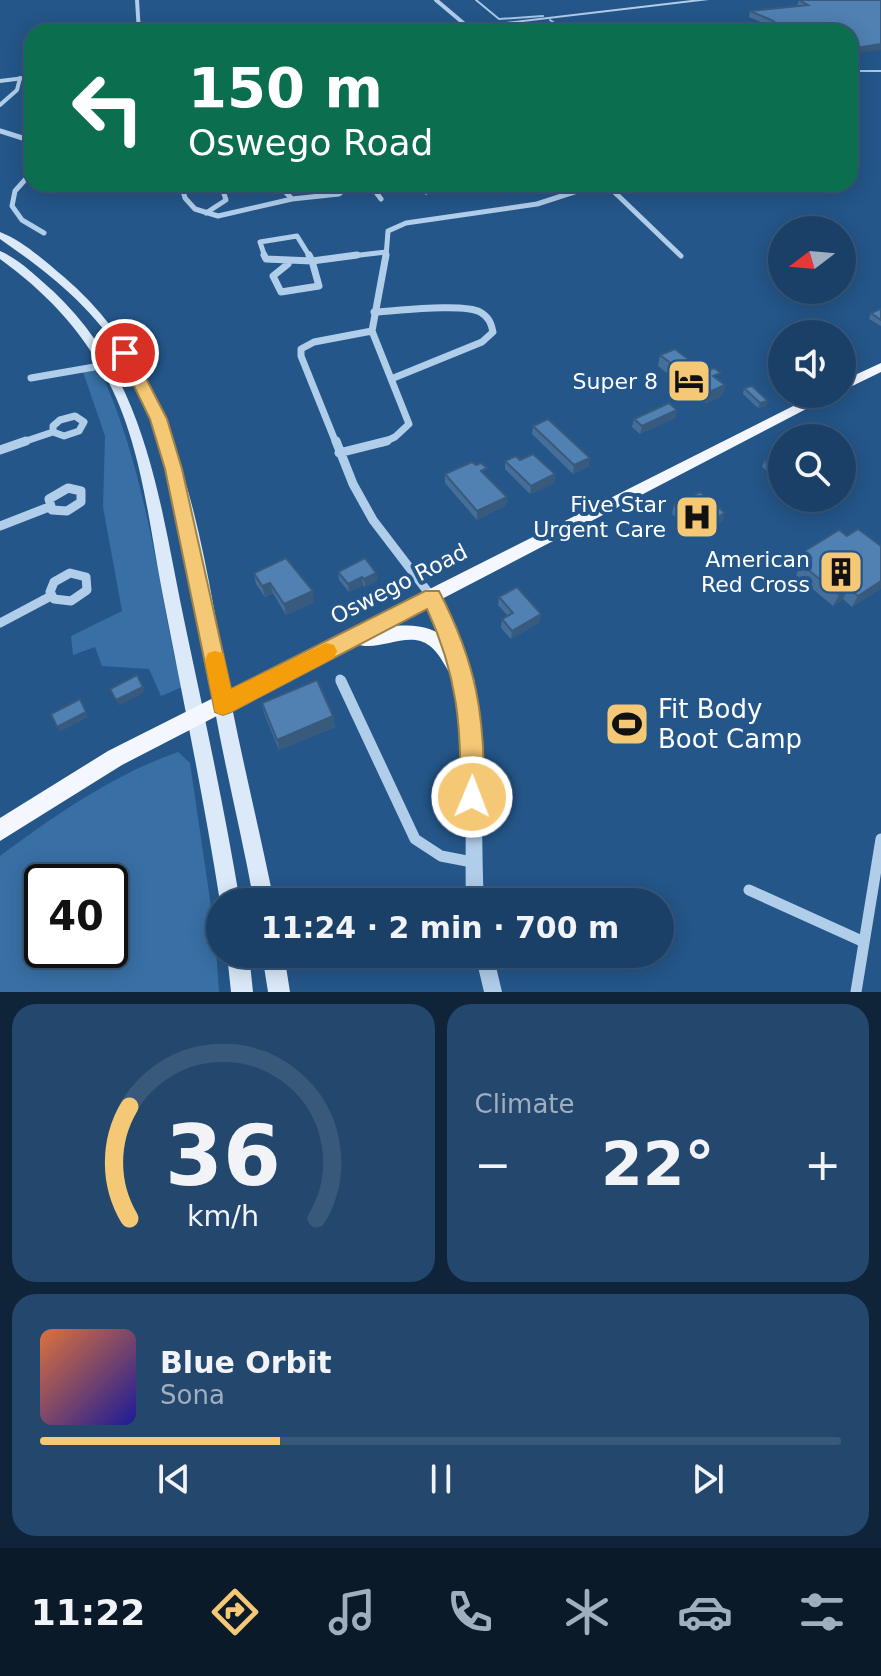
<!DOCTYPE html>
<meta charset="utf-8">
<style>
:root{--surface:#1b4067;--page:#24476d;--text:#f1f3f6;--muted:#a0afc0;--line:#39597b;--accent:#f4c874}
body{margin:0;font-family:"DejaVu Sans",sans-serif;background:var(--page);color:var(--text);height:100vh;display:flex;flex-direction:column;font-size:30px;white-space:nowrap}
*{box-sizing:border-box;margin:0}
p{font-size:26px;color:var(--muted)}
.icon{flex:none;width:44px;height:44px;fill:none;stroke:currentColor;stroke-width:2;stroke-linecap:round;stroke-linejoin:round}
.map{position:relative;height:992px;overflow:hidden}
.sheet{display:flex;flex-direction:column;gap:12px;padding:12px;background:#0f2339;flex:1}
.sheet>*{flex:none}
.top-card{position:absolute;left:24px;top:24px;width:834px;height:168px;border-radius:24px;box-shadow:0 4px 20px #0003,0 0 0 2px var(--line);background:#0b6e4f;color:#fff;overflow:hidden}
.needle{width:52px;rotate:254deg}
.buttons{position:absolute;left:768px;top:216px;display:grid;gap:16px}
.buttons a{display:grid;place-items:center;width:88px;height:88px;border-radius:50%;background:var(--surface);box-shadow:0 4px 20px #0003,0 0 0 2px var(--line);font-size:40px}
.speed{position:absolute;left:24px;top:864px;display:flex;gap:16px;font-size:40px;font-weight:700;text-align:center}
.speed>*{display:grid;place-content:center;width:104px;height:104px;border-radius:50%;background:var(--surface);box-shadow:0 4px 20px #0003,0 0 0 2px var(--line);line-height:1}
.speed .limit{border:4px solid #111;border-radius:12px;background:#fff;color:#111}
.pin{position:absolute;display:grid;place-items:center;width:68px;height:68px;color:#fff;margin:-34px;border:4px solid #fff;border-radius:50%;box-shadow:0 2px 8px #0007}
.me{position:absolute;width:88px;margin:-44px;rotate:1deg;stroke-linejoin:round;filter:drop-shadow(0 0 6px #0008)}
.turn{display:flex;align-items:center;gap:28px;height:168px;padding:0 32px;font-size:36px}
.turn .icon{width:104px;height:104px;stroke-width:2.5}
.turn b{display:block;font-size:56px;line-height:68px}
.big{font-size:60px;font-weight:700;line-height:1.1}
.sheet .widget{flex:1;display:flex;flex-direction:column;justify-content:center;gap:12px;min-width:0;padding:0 28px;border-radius:24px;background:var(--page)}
.sheet .dial{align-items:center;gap:0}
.dial svg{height:208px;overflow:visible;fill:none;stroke:var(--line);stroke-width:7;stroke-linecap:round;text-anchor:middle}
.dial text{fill:var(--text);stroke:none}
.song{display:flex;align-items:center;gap:24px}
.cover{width:96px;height:96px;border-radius:12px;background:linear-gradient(135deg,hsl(20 70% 55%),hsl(240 70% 35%))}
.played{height:8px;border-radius:4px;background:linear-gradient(90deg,var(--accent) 30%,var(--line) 30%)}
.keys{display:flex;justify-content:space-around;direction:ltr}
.heat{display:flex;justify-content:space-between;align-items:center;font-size:44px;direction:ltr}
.sheet .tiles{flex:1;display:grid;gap:12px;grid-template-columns:1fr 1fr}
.widget:last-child{grid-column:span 2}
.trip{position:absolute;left:206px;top:888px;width:468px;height:80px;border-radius:40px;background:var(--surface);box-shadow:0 4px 20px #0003,0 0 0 2px var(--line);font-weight:700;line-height:80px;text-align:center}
.menu{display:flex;height:128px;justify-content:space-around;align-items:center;background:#0b1a29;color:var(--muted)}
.menu .icon{width:56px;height:56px}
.menu .on{color:var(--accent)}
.menu b{font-size:36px;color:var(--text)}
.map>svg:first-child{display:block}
.green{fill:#3870a5;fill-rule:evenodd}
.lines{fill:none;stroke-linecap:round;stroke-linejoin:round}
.stream{stroke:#a4c9ea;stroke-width:2}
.minor-far4{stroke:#b0cdea;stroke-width:4}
.minor-far3{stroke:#b0cdea;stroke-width:5}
.minor-far2{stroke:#b0cdea;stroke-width:7}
.minor-far1{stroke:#b0cdea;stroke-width:9}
.minor{stroke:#b0cdea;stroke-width:11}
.tertiary{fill:#b0cdea;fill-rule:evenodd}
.secondary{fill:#dbe9f8;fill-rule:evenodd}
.primary{fill:#f4f8fe;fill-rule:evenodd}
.wall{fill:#456f99}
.shaded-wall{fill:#385a7d}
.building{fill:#5081b2;stroke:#385a7d;stroke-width:2}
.route{fill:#f4c874;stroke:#9f824b;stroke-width:2}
.slow{fill:#f59e0b}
.labels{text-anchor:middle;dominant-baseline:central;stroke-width:8;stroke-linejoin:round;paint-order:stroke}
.poi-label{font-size:22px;fill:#fff;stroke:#245689;text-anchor:end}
.street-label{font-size:22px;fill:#fff;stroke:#245689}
.near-poi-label{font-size:26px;fill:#fff;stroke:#245689;text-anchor:start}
</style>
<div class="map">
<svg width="881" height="992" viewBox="0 0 881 992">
<rect width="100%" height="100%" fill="#245689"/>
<!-- green -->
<path class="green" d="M99,368c43,92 56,193 76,292l14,24 -28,12 -12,-27 -47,-3 -7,-19 -22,8 -2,-19 51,-25 -19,-104 2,-71 -22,-64z
M178,752l12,11 25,171 4,58h-219v-136c54,-40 114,-82 178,-104zM42,882h68v68h-68z"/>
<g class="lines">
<!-- stream -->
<path class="stream" d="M476,0l23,19 44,-3
M550,20l18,12
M850,71h31"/>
<!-- minor-far4 -->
<path class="minor-far4" d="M137,0l2,32
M436,0l32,27
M0,105l17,-15 3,-12"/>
<!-- minor-far3 -->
<path class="minor-far3" d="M0,131l32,10
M32,172l-17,19 -3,15 10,14 22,13
M181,184l4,14 10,11 23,7 74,-17 47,-5 13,-10
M278,184l14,15
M351,184h18
M370,184l11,15
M420,184l6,8
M606,184l75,72
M206,213l20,-13 -5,-16
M265,257l-5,-15 37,-6 13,21
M343,257l43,-5
M386,257l2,-26 18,-8 131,-19 62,-20"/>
<!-- minor-far2 -->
<path class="minor-far2" d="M264,255l2,4 46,2
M309,255l3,6
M312,261l45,-6
M288,264l-15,12 8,16 38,-6 -7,-25
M374,312c22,-1 90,-9 106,0 9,5 11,11 13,20l-11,10 -91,37
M31,378l75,-13
M75,416l9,6 -5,9 -15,5 -11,-4v-6l7,-6z
M20,443l33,-11
M336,443l-35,-87v-7l13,-7 58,-11
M382,443l13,-6 14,-13 -37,-93 14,-76"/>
<!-- minor-far1 -->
<path class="minor-far1" d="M336,441l17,43 20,36 58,76
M0,450l26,-9
M339,453l48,-12
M68,488l13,3v11l-14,9 -15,-1 -3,-11z
M0,526l49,-19
M70,573l16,4 1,13 -16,11 -17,-2 -4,-7 4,-10z
M0,623l51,-27
M340,679l2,4"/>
<!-- minor -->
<path class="minor" d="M341,681l74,158 26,17 31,6
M749,890l115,52
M856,992l25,-153"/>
<!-- tertiary -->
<path class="tertiary" d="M692,0h17l-271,32h-18z
M32,75v4l-32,4v-4z
M432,592l5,1c13,26 25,52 32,81 17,74 11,152 15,228h-18c-2,-76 5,-155 -12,-230 -6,-26 -17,-50 -29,-75l2,-4z
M475,954h18l9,38h-18z"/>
<!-- secondary -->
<path class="secondary" d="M0,232c23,9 45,29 64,45 125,107 138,278 168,430 13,65 29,130 42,195h-20c-12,-66 -28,-130 -40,-196 -21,-118 -32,-245 -92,-350 -29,-49 -76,-85 -122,-117z
M0,251c19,8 37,26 53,40 98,92 107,219 134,343 19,89 38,178 53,268h-20c-16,-104 -38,-207 -58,-311 -14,-73 -21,-150 -57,-216 -25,-47 -62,-85 -105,-116z
M227,954h22l4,38h-22z
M262,954h22l6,38h-22z"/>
<!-- primary -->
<path class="primary" d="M881,363v9l-39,19v-10z
M817,394h18l-447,233c49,-7 66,12 87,54l-3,6c-19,7 -25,-28 -42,-41 -22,-17 -51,7 -74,-2l-234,121 -122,76v-23l108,-67z"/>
</g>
<!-- wall -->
<path class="wall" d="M799,0h1l50,32h-70l-10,-6 -21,-9 1,-6 47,-5z
M881,309v17l-12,-7 2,-6z
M660,355l45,17 14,8 6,5 -3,11 -16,7 -48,-37z
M744,388l22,18 -8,2 -15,-14z
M677,410l-2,8 -35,16 -8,-7 2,-8z
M533,426l56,40 -16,8 -41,-40z
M520,460l35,14 -1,9 -24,11 -25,-25v-8z
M764,461l18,1v19l-20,-14z
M445,474l41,2 21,21 -1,8 -29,15 -32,-37z
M674,505l49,16 -27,14 -24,-21z
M847,536l34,10v42l-29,19 -9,-8 -10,7 -37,-31 5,-10 -3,-2 5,-11z
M338,572l38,1 1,8 -12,6 -2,-2 -14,7 -10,-12z
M254,573l60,29 -28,13 -13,-22 -8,4 -9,-13z
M499,597l41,25 -29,17 -10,-11 1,-9 6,-3 -10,-11z
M262,703l71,13 2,11 -56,23 -15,-37z"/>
<!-- shaded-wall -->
<path class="shaded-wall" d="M881,44v6l-31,4v-5z
M725,385l-3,11 -16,7 3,-11z
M768,401l-2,5 -8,2 2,-5z
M677,410l-2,8 -35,16 2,-8z
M590,458l-1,8 -16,8 1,-9z
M555,474l-1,9 -24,11 1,-8z
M507,497l-1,8 -29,15v-9z
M725,513l-2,8 -27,14 3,-8z
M376,573l1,8 -12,6 -1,-8z
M362,577l1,8 -14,7 -1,-8z
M881,581v7l-29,19 6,-11z
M270,583l3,10 -8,4 -3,-11z
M848,588l-5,11 -10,7 6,-11z
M313,591l1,11 -28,13 -2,-11z
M541,614l-1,8 -29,17 1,-8z
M143,687l2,5 -26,14 -3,-6z
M80,699l8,18 -28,15 -3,-5z
M333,716l2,11 -56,23 -2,-10z"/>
<!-- building -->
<path class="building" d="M799,0h82v44l-31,5v-17h-59l-20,-12 -21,-9 58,-6z
M881,309v11l-10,-7z
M675,349l30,23 9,-4 7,5 -8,3 12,9 -16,7 -49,-37z
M752,386l16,15 -8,2 -16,-15z
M669,403l8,7 -35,16 -8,-7z
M548,419l42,39 -16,7 -41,-39z
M533,454l22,20 -24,12 -26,-25 11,-5 4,4z
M774,456l8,6v13l-18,-14z
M472,462l4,3 5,-2 6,5 -6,3 26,26 -30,14 -32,-37z
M700,492l25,21 -26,14 -25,-22z
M858,529l23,17v35l-23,15 -10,-8 -9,7 -38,-31 10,-6 -8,-6 36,-22 8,6z
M286,558l27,33 -29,13 -14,-21 -8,3 -8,-13z
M365,558l11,15 -12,6 -2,-2 -14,7 -10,-12z
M517,587l24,27 -29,17 -10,-12 11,-6 -14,-16z
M137,675l6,12 -27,13 -6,-11z
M317,680l16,36 -56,24 -15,-37z
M80,699l6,13 -29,15 -6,-13z"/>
<!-- route -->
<path class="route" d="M125,348l8,5 34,66 15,50 49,220 194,-98h14c38,73 46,125 45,206l-3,8 -9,4 -8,-4 -4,-8c2,-70 -3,-123 -33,-188l-196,103 -8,3 -8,-3 -50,-243 -15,-50 -32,-66z"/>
<!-- slow -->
<path class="slow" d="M326,643l8,2 3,6 -3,7 -103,54 -8,3 -8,-3 -10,-52 3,-7 7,-2 8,2 8,36z"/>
<!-- icons -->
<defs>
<g id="hotel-square" transform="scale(2.3)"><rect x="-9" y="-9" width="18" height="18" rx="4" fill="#f4c874" stroke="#245689"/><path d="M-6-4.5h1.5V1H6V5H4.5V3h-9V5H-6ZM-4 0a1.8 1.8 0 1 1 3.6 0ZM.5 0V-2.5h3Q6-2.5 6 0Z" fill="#111"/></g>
<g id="hospital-square" transform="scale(2.3)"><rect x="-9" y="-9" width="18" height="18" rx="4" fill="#f4c874" stroke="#245689"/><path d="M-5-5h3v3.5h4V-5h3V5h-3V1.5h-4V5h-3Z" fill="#111"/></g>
<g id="building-square" transform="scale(2.3)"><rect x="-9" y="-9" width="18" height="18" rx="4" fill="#f4c874" stroke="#245689"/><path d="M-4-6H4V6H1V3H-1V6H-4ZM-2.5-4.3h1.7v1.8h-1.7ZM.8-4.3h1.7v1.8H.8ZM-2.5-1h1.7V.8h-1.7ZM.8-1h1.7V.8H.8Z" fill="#111"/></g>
<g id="stadium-square" transform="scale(2.3)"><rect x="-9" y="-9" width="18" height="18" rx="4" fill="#f4c874" stroke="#245689"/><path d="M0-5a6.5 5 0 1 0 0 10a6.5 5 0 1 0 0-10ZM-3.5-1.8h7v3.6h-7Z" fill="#111"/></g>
</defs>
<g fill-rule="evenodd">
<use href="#hotel-square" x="689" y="381"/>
<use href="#hospital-square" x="697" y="517"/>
<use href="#building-square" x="841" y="572"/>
<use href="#stadium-square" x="627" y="724"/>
</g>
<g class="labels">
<!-- poi labels -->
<g class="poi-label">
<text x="658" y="381">Super 8</text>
<text x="666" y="504">Five Star<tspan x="666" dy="25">Urgent Care</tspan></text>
<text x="810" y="559">American<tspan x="810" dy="25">Red Cross</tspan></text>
</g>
<!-- street labels -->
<g class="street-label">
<text transform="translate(399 584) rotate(-27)">Oswego Road</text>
</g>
<!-- near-poi labels -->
<g class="near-poi-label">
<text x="658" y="709">Fit Body<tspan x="658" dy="30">Boot Camp</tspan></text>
</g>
</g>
</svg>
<div class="buttons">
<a><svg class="needle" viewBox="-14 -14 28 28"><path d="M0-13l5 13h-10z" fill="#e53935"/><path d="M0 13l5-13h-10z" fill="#a0afc0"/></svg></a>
<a><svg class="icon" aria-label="sound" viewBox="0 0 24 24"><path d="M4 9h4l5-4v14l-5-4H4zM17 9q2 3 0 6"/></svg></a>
<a><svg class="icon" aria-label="search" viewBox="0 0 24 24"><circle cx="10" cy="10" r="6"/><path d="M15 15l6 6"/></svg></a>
</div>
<div class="speed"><div class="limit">40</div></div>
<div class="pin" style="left:125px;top:353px;background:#d93025"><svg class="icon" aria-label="arrive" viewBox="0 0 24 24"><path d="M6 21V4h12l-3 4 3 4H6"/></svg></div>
<svg class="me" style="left:472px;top:797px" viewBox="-20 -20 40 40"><circle r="17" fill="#f4c874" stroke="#fff" stroke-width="3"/><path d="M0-11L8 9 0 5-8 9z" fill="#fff"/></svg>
<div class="trip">11:24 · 2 min · 700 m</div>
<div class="top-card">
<div class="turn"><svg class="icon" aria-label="left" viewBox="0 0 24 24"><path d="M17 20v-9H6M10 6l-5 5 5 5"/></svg><div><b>150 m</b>Oswego Road</div></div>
</div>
</div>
<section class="sheet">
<div class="tiles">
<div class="widget dial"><svg viewBox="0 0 100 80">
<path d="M14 69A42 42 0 1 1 86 69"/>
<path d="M14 69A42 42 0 0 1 14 26" stroke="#f4c874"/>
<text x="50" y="56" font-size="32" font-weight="700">36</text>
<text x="50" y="72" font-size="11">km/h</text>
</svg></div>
<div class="widget"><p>Climate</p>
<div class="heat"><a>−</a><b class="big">22°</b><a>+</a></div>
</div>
<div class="widget">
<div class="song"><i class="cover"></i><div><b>Blue Orbit</b><p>Sona</p></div></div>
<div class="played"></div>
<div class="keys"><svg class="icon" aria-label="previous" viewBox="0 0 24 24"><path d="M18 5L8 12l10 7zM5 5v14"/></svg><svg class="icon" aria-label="pause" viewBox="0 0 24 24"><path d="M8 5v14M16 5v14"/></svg><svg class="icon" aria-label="next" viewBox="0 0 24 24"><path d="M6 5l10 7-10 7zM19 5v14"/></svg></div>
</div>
</div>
</section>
<nav class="menu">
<b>11:22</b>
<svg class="icon on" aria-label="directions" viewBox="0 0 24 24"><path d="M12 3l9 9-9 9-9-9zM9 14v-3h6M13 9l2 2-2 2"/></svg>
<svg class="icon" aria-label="music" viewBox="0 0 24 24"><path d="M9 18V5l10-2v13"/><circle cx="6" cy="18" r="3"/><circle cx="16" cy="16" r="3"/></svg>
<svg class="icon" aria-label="phone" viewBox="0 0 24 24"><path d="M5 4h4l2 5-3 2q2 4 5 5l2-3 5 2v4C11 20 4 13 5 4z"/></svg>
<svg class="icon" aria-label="climate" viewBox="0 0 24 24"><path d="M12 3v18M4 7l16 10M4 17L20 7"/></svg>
<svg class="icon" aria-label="car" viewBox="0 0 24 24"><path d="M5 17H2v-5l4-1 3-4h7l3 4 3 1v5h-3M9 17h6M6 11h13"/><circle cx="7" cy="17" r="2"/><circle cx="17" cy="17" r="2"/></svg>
<svg class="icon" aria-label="filters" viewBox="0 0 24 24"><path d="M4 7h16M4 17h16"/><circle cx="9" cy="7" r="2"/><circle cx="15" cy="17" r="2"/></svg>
</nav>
